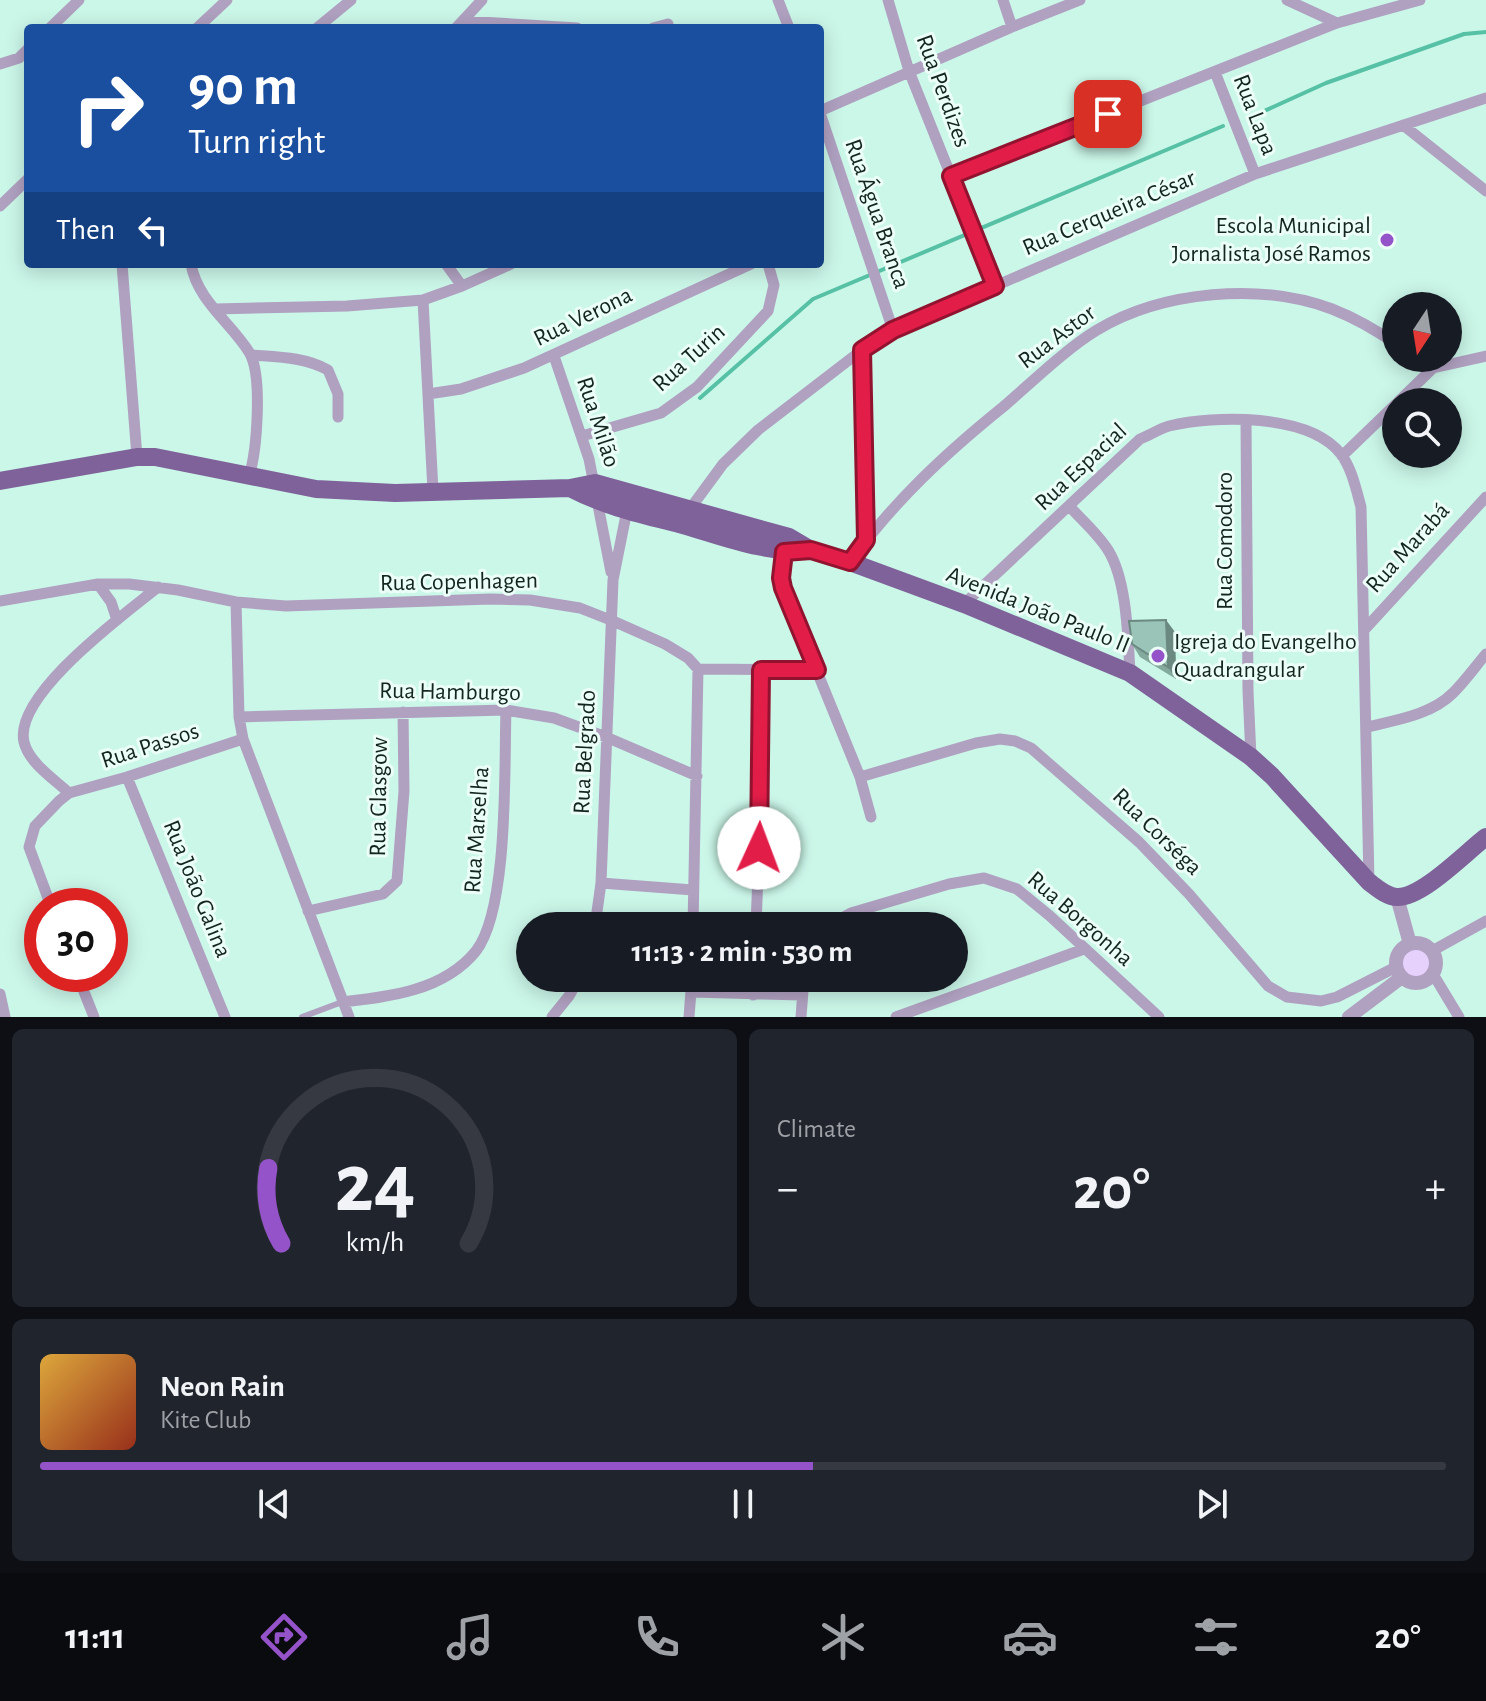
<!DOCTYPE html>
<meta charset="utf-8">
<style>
:root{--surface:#171b24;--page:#20242c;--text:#f1f3f6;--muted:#9ea1a6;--line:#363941;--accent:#9453c9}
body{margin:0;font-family:"Alegreya Sans",sans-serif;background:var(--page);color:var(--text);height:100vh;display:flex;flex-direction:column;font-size:30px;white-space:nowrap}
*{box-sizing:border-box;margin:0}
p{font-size:26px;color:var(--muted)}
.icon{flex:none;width:44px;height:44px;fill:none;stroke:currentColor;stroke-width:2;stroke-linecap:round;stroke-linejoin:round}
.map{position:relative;height:1017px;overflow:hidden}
.panel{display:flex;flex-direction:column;gap:12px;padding:12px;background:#0d0f14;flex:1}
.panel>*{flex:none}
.hud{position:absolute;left:24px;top:24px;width:800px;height:244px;border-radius:8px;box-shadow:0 4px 20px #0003;background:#1a4fa0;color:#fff;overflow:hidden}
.needle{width:52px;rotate:192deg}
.fabs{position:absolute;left:1382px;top:292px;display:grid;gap:16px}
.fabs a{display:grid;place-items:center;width:80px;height:80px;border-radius:50%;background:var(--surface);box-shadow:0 4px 20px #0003;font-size:40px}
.speed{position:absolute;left:24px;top:888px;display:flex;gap:16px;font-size:40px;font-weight:700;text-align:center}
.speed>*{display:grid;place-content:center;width:104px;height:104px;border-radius:50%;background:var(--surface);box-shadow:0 4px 20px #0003;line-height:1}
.speed .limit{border:12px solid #d22;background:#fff;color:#111}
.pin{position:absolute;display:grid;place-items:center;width:68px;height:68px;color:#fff;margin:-34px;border-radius:16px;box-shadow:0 4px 12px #0006}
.me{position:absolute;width:88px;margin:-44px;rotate:2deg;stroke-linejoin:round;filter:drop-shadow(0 0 6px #0008)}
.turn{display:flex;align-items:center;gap:28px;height:168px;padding:0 32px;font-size:36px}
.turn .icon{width:104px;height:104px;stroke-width:2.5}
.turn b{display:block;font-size:56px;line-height:68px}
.then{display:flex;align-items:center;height:76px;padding:0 32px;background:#0003;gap:16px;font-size:30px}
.big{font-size:60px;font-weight:700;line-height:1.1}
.panel .card{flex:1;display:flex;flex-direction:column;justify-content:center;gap:12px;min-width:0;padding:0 28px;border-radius:12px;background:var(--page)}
.panel .dial{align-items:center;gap:0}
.dial svg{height:208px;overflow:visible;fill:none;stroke:var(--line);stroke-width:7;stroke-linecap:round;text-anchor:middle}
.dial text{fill:var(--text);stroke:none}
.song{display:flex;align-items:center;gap:24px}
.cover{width:96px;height:96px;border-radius:12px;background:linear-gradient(135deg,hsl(40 70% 55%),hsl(10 70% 35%))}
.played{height:8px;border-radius:4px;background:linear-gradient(90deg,var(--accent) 55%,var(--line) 55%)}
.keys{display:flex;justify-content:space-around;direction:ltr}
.heat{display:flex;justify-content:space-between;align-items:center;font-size:44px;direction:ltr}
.panel .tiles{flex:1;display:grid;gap:12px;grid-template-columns:1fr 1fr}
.card:last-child{grid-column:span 2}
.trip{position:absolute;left:516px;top:912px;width:452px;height:80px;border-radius:40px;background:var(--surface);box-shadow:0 4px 20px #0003;font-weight:700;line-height:80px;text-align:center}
.menu{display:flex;height:128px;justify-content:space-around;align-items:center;background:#090b0e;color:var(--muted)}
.menu .icon{width:56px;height:56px}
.menu .on{color:var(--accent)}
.menu b{font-size:36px;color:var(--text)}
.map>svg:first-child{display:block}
.green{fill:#e6d1fc}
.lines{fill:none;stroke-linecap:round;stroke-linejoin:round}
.stream{stroke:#56c1a5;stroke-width:4}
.service{stroke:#b0a1c1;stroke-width:6}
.minor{stroke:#b0a1c1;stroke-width:11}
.tertiary{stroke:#b0a1c1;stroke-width:14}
.primary{stroke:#7f629a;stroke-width:18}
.wall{fill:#84a99d}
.shaded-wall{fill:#6b8980}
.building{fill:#99c4b7;stroke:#6b8980;stroke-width:2}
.route-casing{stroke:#92132f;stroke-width:20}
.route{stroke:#e11d48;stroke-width:14}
.poi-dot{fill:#9453c9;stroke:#ecfef8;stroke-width:3}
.labels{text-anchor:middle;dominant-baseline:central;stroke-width:6;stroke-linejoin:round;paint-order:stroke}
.street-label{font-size:24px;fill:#142520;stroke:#ecfef8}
.poi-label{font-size:24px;fill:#142520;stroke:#ecfef8;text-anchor:end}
</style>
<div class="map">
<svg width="1486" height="1017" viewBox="0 0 1486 1017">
<rect width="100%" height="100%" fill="#cbf7e9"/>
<!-- green -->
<path class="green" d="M1396 963a20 20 0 1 1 40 0a20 20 0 1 1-40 0Z"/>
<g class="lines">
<!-- stream -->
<path class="stream" d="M1251,117l75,-34 138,-49 22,-2
M700,398l113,-99 410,-173"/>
<!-- service -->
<path class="service" d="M302,1017l40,-15"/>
<!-- minor -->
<path class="minor" d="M778,0l11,28
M888,0l21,71 86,215
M1003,0l9,27
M1287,0l50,23
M464,21l113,7
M50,28l29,-28
M197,28l30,-28
M317,28l34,-28
M456,28l26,-28
M653,28l15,-4
M0,64l19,-6 9,-9
M1215,72l40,102
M820,111l192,-84 68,-27
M820,113l73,217
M1403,125l83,66
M951,176l386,-153 83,-23
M0,206l28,-27
M122,264l15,193
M191,264c6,36 40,59 58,88 14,22 8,99 0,124
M446,264l16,22
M423,300l10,191
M215,309l132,-3 76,-6 39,-14 49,-22
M862,350l4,190
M252,355c26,2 53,2 76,15l10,24v23
M554,356l35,103 22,113
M1418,358l15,10
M1433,368l53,-12
M428,394l33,-5 63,-21 227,-104
M1398,402l35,-34
M1246,421l2,270 3,66
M582,436l79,-23 36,-26 71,-76 6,-26 -6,-21
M1342,456l54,-52
M1070,507c13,14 28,27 38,43 19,30 20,88 22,123
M687,513l36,-49 35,-34 104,-80 31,-20 362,-156 231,-76
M786,547l-4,17 1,24 77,189 11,40
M850,562c44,-61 96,-109 153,-155 28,-24 64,-59 94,-77 65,-39 164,-48 235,-21 23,9 44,21 64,35
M98,584l13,18 6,18
M0,601l98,-17h31l49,6 58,12 50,4 204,-7 40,1 50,8 33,13 52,23 23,14 10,11 -5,257
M236,602l3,115 4,22 106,278
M964,604l176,-165c10,-4 19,-10 29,-13 45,-11 140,-13 172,28 11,15 15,35 20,53l8,375
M1365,629l121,-132
M698,669l119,1
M239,717l267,-7 48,8 52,19 91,39
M1367,727c29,-7 64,-12 86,-34 12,-12 22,-26 33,-39
M127,777l98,240
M860,777l116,-34 24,-4 15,2 16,7 108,94 50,52 79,92 19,11 34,4 16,-4 59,-30
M69,793c-15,-14 -40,-30 -45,-51 -11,-47 101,-128 134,-155
M601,883l92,7
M51,906l-22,-59 6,-21 24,-25 10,-8 58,-16 116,-38
M308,911l75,-17 14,-13 7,-90 -1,-79
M595,926l6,-43 12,-303 15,-75
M756,926l4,-104 1,-152
M827,926l24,-13 98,-29 35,-6 33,11 33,27 109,101
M1432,951l54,-30
M77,974l17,43
M1433,974l26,43
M692,992l110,3
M0,994l5,23
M753,995v-17
M342,1002c46,-5 102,-11 134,-51 33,-43 28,-184 30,-241
M552,1017l17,-21 10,-18
M689,1017l3,-39
M801,1017l3,-39
M896,1017l188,-68"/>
<!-- tertiary -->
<path class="tertiary" d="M1397,897l13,47
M1396 963a20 20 0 1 1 40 0a20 20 0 1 1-40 0Z
M1349,1017l53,-40"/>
<!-- primary -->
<path class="primary" d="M0,481l137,-24h18l161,32 79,4 175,-5 25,-5 194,54 22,13 39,12 114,42 166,69 121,84 21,19 97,106c8,6 18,15 28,15 25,1 69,-45 89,-60
M570,488c36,19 74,27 113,37 42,12 83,29 128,25"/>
</g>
<!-- wall -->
<path class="wall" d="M1175,632l1,47 -36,-22 -8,-13z"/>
<!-- shaded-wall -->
<path class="shaded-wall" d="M1166,620l9,12 1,47 -8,-12z"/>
<!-- building -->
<path class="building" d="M1166,620l2,47 -36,-23 -3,-23z"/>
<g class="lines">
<!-- route casing -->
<g class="route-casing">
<path id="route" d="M759,848l2,-178h56l-34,-82 -2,-10 3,-26 27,-2 39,12 16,-22 -4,-190 31,-20 102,-44 -44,-110 157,-62"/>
</g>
<!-- route -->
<use href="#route" class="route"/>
</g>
<!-- markers -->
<g class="poi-dot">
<circle cx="1387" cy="240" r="8"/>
<circle cx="1158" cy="656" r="8"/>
</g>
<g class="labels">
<!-- street labels -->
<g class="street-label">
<text transform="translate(943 91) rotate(70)">Rua Perdizes</text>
<text transform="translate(1255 115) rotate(69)">Rua Lapa</text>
<text transform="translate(1109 213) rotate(-23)">Rua Cerqueira César</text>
<text transform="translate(877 214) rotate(71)">Rua Água Branca</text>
<text transform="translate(583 317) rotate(-26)">Rua Verona</text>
<text transform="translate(1057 337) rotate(-37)">Rua Astor</text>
<text transform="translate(689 358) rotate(-42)">Rua Turin</text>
<text transform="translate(598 422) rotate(72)">Rua Milão</text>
<text transform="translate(1081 467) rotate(-43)">Rua Espacial</text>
<text transform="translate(1225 541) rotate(-90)">Rua Comodoro</text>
<text transform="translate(1408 548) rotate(-48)">Rua Marabá</text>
<text transform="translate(459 582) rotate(-1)">Rua Copenhagen</text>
<text transform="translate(1038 610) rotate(22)">Avenida João Paulo II</text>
<text transform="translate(450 692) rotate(1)">Rua Hamburgo</text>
<text transform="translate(150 746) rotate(-18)">Rua Passos</text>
<text transform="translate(585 752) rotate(-87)">Rua Belgrado</text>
<text transform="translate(379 797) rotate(-89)">Rua Glasgow</text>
<text transform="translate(477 830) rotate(-86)">Rua Marselha</text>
<text transform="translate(1157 832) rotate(44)">Rua Corséga</text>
<text transform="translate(197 889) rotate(68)">Rua João Galina</text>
<text transform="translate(1080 919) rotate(41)">Rua Borgonha</text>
</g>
<!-- poi labels -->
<g class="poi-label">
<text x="1371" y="226">Escola Municipal<tspan x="1371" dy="28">Jornalista José Ramos</tspan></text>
<text x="1174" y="642" text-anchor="start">Igreja do Evangelho<tspan x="1174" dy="28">Quadrangular</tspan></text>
</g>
</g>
</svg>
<div class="fabs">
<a><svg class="needle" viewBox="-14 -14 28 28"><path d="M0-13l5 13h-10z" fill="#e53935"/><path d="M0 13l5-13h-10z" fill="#9ea1a6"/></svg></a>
<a><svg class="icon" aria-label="search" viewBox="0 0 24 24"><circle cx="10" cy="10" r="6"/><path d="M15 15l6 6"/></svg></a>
</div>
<div class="speed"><div class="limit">30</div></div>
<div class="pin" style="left:1108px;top:114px;background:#d93025"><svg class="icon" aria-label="arrive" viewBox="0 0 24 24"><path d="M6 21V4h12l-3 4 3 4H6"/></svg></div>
<svg class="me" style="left:759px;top:848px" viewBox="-20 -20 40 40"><circle r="19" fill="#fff"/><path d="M0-13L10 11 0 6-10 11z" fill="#e11d48"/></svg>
<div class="trip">11:13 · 2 min · 530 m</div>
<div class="hud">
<div class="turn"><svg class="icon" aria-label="right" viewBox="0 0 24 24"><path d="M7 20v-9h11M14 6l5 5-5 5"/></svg><div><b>90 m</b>Turn right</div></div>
<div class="then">Then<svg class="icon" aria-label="left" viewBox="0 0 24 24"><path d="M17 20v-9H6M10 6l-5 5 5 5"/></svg></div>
</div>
</div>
<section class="panel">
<div class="tiles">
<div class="card dial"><svg viewBox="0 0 100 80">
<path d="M14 69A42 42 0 1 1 86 69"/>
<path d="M14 69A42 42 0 0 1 9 40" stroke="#9453c9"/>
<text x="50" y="56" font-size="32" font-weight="700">24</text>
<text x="50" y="72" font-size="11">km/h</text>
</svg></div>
<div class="card"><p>Climate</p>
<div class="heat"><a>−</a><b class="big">20°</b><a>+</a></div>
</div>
<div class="card">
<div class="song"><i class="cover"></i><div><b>Neon Rain</b><p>Kite Club</p></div></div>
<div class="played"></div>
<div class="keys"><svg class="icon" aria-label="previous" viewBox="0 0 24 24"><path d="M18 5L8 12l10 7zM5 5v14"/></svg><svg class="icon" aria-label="pause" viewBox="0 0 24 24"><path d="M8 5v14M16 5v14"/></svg><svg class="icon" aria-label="next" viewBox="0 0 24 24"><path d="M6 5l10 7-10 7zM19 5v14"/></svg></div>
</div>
</div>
</section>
<nav class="menu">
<b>11:11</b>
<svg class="icon on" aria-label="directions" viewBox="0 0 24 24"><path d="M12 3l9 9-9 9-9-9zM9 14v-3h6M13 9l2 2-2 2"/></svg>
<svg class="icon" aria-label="music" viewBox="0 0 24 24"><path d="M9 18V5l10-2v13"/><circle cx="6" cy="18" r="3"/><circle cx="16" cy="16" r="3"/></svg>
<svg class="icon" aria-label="phone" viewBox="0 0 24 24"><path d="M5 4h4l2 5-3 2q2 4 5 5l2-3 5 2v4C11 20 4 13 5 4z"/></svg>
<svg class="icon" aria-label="climate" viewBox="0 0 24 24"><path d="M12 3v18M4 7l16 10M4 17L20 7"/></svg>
<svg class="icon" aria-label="car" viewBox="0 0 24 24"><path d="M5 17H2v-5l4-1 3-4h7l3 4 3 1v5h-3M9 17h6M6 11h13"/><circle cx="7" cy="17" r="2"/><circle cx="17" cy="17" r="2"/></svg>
<svg class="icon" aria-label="filters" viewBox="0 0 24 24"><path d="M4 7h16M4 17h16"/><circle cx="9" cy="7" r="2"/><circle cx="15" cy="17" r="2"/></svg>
<b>20°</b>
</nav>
